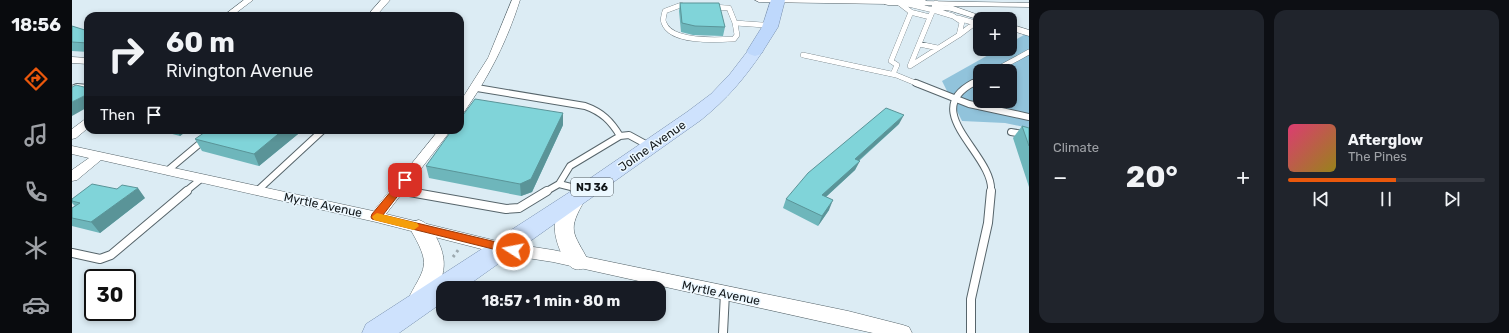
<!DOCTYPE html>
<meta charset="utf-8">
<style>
:root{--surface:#171b24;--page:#20242c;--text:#f1f3f6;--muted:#9ea1a6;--line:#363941;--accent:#ea580c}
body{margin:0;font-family:Rubik,sans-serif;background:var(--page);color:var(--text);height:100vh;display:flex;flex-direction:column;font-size:15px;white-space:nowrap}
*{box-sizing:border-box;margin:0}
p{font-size:13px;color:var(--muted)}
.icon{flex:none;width:22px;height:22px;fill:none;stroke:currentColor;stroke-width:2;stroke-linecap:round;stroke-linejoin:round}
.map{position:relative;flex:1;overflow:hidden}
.drawer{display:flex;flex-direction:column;gap:10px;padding:10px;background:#0d0f14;width:480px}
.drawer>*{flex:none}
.banner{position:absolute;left:12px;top:12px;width:380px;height:122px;border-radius:12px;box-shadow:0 2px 6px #0003;background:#171b24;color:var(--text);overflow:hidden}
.tools{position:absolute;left:901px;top:12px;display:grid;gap:8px}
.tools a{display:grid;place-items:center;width:44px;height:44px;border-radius:8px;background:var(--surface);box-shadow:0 2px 6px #0003;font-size:20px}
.speed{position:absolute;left:12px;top:269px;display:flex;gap:8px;font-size:20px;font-weight:700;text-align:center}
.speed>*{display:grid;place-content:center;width:52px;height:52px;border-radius:50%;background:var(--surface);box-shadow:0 2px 6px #0003;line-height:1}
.speed .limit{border:2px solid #111;border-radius:6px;background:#fff;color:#111}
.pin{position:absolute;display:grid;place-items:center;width:34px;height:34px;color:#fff;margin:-17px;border-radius:8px;box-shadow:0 2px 6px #0006}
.me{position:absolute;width:44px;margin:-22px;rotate:281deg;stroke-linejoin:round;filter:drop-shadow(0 0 3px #0008)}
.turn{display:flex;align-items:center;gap:14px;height:84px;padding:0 16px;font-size:18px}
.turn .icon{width:52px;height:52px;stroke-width:2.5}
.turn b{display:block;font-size:28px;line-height:34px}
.then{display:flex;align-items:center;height:38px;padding:0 16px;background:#0003;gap:8px;font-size:15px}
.big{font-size:30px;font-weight:700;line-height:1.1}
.drawer .card{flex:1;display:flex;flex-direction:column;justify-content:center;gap:6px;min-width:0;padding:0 14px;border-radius:12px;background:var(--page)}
.song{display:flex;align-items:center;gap:12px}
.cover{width:48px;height:48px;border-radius:6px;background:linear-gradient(135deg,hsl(340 70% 55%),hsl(50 70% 35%))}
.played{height:4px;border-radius:2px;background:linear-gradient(90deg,var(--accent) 55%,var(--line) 55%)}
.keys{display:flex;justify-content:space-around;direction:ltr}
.heat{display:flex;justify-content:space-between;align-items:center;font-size:22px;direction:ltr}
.drawer .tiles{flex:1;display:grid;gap:10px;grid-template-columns:repeat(2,1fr)}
.trip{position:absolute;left:364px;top:281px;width:230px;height:40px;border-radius:12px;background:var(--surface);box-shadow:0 2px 6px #0003;font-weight:700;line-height:40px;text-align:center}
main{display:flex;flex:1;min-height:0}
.dock{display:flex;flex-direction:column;width:72px;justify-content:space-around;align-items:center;background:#090b0e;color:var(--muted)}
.dock .icon{width:28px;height:28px}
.dock .current{color:var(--accent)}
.dock b{font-size:18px;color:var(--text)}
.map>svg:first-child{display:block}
.green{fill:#91c3db;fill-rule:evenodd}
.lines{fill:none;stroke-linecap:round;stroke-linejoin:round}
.service-far2-casing{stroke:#57656b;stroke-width:5.5}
.service-far1-casing{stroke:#57656b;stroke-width:8}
.service-casing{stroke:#57656b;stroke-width:10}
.minor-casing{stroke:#57656b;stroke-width:1}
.tertiary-casing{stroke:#57656b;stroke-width:1}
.primary-casing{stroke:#778ead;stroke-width:1}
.trunk-casing{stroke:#778ead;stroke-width:1}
.path{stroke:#9ca9af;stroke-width:3;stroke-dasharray:2.5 3.5;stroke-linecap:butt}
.service-far2{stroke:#fff;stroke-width:5}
.service-far1{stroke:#fff;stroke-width:6}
.service{stroke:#fff;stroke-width:8}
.minor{fill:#fff;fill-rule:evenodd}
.tertiary{fill:#fff;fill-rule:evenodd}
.primary{fill:#cee2fd;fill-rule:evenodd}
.trunk{fill:#bed8fc;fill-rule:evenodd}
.wall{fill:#6eb6bb}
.shaded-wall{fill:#5a9498}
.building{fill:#80d4d9;stroke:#5a9498}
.route{fill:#ea580c;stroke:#983908}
.slow{fill:#f59e0b}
.labels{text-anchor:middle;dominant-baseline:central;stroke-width:3;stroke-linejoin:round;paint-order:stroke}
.shield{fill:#ecf8ff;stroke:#535a5e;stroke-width:1}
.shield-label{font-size:11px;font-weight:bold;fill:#111619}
.street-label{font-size:12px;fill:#111619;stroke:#ecf8ff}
</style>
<main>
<nav class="dock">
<b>18:56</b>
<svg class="icon current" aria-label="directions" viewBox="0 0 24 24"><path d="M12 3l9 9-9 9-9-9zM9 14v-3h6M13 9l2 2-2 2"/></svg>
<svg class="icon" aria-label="music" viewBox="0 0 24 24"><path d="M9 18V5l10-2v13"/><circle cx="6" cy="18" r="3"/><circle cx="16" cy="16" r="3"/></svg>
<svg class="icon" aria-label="phone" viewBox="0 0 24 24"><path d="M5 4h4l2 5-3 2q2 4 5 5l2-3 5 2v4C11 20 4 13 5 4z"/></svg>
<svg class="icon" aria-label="climate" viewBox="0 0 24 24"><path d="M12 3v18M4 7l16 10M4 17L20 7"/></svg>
<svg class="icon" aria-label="car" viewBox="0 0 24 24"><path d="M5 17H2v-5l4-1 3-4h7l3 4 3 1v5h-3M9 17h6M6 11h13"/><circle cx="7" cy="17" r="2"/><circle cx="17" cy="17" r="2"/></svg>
</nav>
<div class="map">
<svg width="957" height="333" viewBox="0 0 957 333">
<rect width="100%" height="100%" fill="#dcecf4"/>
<!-- green -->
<path class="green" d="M957,32v96l-24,-5 -43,-2 -20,-40 57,-32h11v-6zM908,71h30v30h-30z"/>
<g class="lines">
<!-- service-far2 casing -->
<g class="service-far2-casing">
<path id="service-far2" d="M836,4l25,6
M609,5l-16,6c-1,4 -3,9 -1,12 7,20 53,17 70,16l3,-4 -2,-12 29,2
M640,7l17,1 6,15
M862,7l16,1
M861,10l20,6 9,6 -3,13 -49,31z
M861,10l3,-7
M838,12l20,5
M886,18l17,5 -16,12
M847,44l19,4
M731,55l93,20 22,9
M922,71l35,-19
M821,74l4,-9 -6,-4 20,-49 -13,-10
M899,84l9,-5"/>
</g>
<!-- service-far1 casing -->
<g class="service-far1-casing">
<path id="service-far1" d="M844,83l53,21 60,13
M901,83c-55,29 22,72 18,109
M405,88l108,18c17,6 26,15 35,30
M0,89l5,-2 11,1
M939,132l18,3
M95,171l49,-41
M487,184l11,-18 50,-30 9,-1 22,12
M325,190l13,2
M185,191l66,-61
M113,192l16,-13
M473,192l14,-8 12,3 7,5"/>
</g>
<!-- service casing -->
<g class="service-casing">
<path id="service" d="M332,191l102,18 13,-1 28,-17
M504,191l5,4
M0,253l28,6 11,-4 76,-64
M651,333l2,-40
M899,333v-34l17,-76 3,-32"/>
</g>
<!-- minor casing -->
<g class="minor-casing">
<path id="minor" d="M172,0h9l-21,16h-9z
M309,0h9l-14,16h-9z
M440,0h8c-13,41 -31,77 -56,112l-4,1v-11l28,-44z
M683,0h135l2,2 -4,2 -129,-2z
M849,1l108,2v4l-76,-1 37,13 -10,1 -32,-10 -1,-2 2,-2 -25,-1 -4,-2z
M938,24l19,6v6l-19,-6z
M0,57l16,1v6l-16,-1z
M16,118v10l-12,10 -4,1v-10l12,-9z
M367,130h12l-65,84 115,28 52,8 295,61 55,14 6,2 3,6h-39l-320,-71 -52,-8 -125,-32 -275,-62 -24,20 -5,1v-11l17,-12 -17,-4v-8l301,65z"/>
</g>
<!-- tertiary casing -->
<g class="tertiary-casing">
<path id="tertiary" d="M812,0h41l4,3 -5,3 -36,-1 -4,-1 -1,-2z
M505,192l6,2 3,4c-20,34 -13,33 3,64l-3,6c-5,1 -10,3 -15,-1 -9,-7 -18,-31 -16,-43 2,-11 9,-21 16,-30z
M347,220c9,3 12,9 17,17 16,30 5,46 -11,73l-8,2 -8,-2 -3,-7c19,-38 27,-35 3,-76l3,-5z"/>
</g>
<!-- primary casing -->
<g class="primary-casing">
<path id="primary" d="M683,46l5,2 3,3c-20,29 -35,47 -62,69l-237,168h-21v14l-44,31h-37l4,-9 207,-134 114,-78 24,-18 19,-20 20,-26z"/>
</g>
<!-- trunk casing -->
<g class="trunk-casing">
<path id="trunk" d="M699,0h14l-7,27 -17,27 -6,2 -6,-2 -2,-3 15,-24z"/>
</g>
<!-- path -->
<path class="path" d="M381,257l6,-8"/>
<!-- service-far2 -->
<use href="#service-far2" class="service-far2"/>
<!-- service-far1 -->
<use href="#service-far1" class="service-far1"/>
<!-- service -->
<use href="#service" class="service"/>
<!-- minor -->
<use href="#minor" class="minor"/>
<!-- tertiary -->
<use href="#tertiary" class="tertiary"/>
<!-- primary -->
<use href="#primary" class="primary"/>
<!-- trunk -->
<use href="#trunk" class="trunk"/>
</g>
<!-- wall -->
<path class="wall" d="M608,3l45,24 -2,9 -30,-1 -12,-3 -2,-21z
M0,26l16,5v21l-16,-1z
M827,124l-40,37 -4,9 -29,27 3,13 -11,16 -35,-18 3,-9z
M491,125l-31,67 -11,4 -92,-18 -3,-12z
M950,126l7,2v59l-16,-49z
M85,130h31l-8,6z
M231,130l-44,36 -57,-15 -7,-12z
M73,198l-45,35 -28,-7v-18l3,-2 -3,-3v-4z"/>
<!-- shaded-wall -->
<path class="shaded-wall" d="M16,94v13l-16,9v-14z
M491,113v12l-31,67 -11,4 -1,-12z
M832,115l-5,9 -49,44 5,-9z
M105,130h11l-8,6z
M211,130h20l-44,36 -5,-12z
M788,161l-5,9 -38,35 5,-10z
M66,188l7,10 -45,35 -9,-11z
M761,200l-4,10 -11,16 4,-10z"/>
<!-- building -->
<path class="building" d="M608,3h39l6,24 -30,-1 -13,-3z
M0,26l16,5v12l-16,-1z
M4,85l12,3v6l-16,8v-15z
M403,99l88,14 -32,66 -11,5 -94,-18 26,-36h8v-11z
M814,108l18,7 -49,44 5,2 -38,34 11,5 -11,16 -36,-17 22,-26z
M950,126l7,2v18z
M136,130h75l-29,24 -59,-15z
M20,184l25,5 5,-4 16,3 -47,34 -19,-4v-10l8,-5 -8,-2v-2z"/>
<!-- route -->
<path class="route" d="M333,177l5,3 -27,35 130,31 4,1 1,3 -1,3 -4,1 -141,-35 -1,-2 1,-3 30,-36z"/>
<!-- slow -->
<path class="slow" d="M305,213l40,10 2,3 -5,4 -40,-10 -2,-3 2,-2z"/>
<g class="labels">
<!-- shield labels -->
<rect class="shield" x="499" y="178" width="42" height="18" rx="3"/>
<g class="shield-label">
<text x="520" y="187">NJ 36</text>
</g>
<!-- street labels -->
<g class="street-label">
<text transform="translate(580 146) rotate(-35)">Joline Avenue</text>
<text transform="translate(251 205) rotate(12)">Myrtle Avenue</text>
<text transform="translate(649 293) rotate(12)">Myrtle Avenue</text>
</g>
</g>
</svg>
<div class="tools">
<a>+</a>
<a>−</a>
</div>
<div class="speed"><div class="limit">30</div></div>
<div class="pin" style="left:333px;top:180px;background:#d93025"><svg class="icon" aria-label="arrive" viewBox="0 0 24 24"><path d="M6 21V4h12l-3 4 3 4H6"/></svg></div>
<svg class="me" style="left:441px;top:250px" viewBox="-20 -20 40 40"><circle r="17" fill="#ea580c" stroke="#fff" stroke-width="3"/><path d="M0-11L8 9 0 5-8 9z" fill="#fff"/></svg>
<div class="trip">18:57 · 1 min · 80 m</div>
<div class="banner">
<div class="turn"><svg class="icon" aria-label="right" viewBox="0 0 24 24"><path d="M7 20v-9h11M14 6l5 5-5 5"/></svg><div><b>60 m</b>Rivington Avenue</div></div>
<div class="then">Then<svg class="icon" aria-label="arrive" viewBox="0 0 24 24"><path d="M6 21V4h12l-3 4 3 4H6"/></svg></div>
</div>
</div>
<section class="drawer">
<div class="tiles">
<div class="card"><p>Climate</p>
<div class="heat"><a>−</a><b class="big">20°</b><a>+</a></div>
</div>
<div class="card">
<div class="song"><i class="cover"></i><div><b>Afterglow</b><p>The Pines</p></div></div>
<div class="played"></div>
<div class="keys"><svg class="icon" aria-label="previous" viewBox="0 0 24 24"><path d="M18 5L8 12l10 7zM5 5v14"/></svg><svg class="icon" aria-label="pause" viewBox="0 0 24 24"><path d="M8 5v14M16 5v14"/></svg><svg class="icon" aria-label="next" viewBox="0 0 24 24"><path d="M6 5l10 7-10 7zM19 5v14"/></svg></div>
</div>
</div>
</section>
</main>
